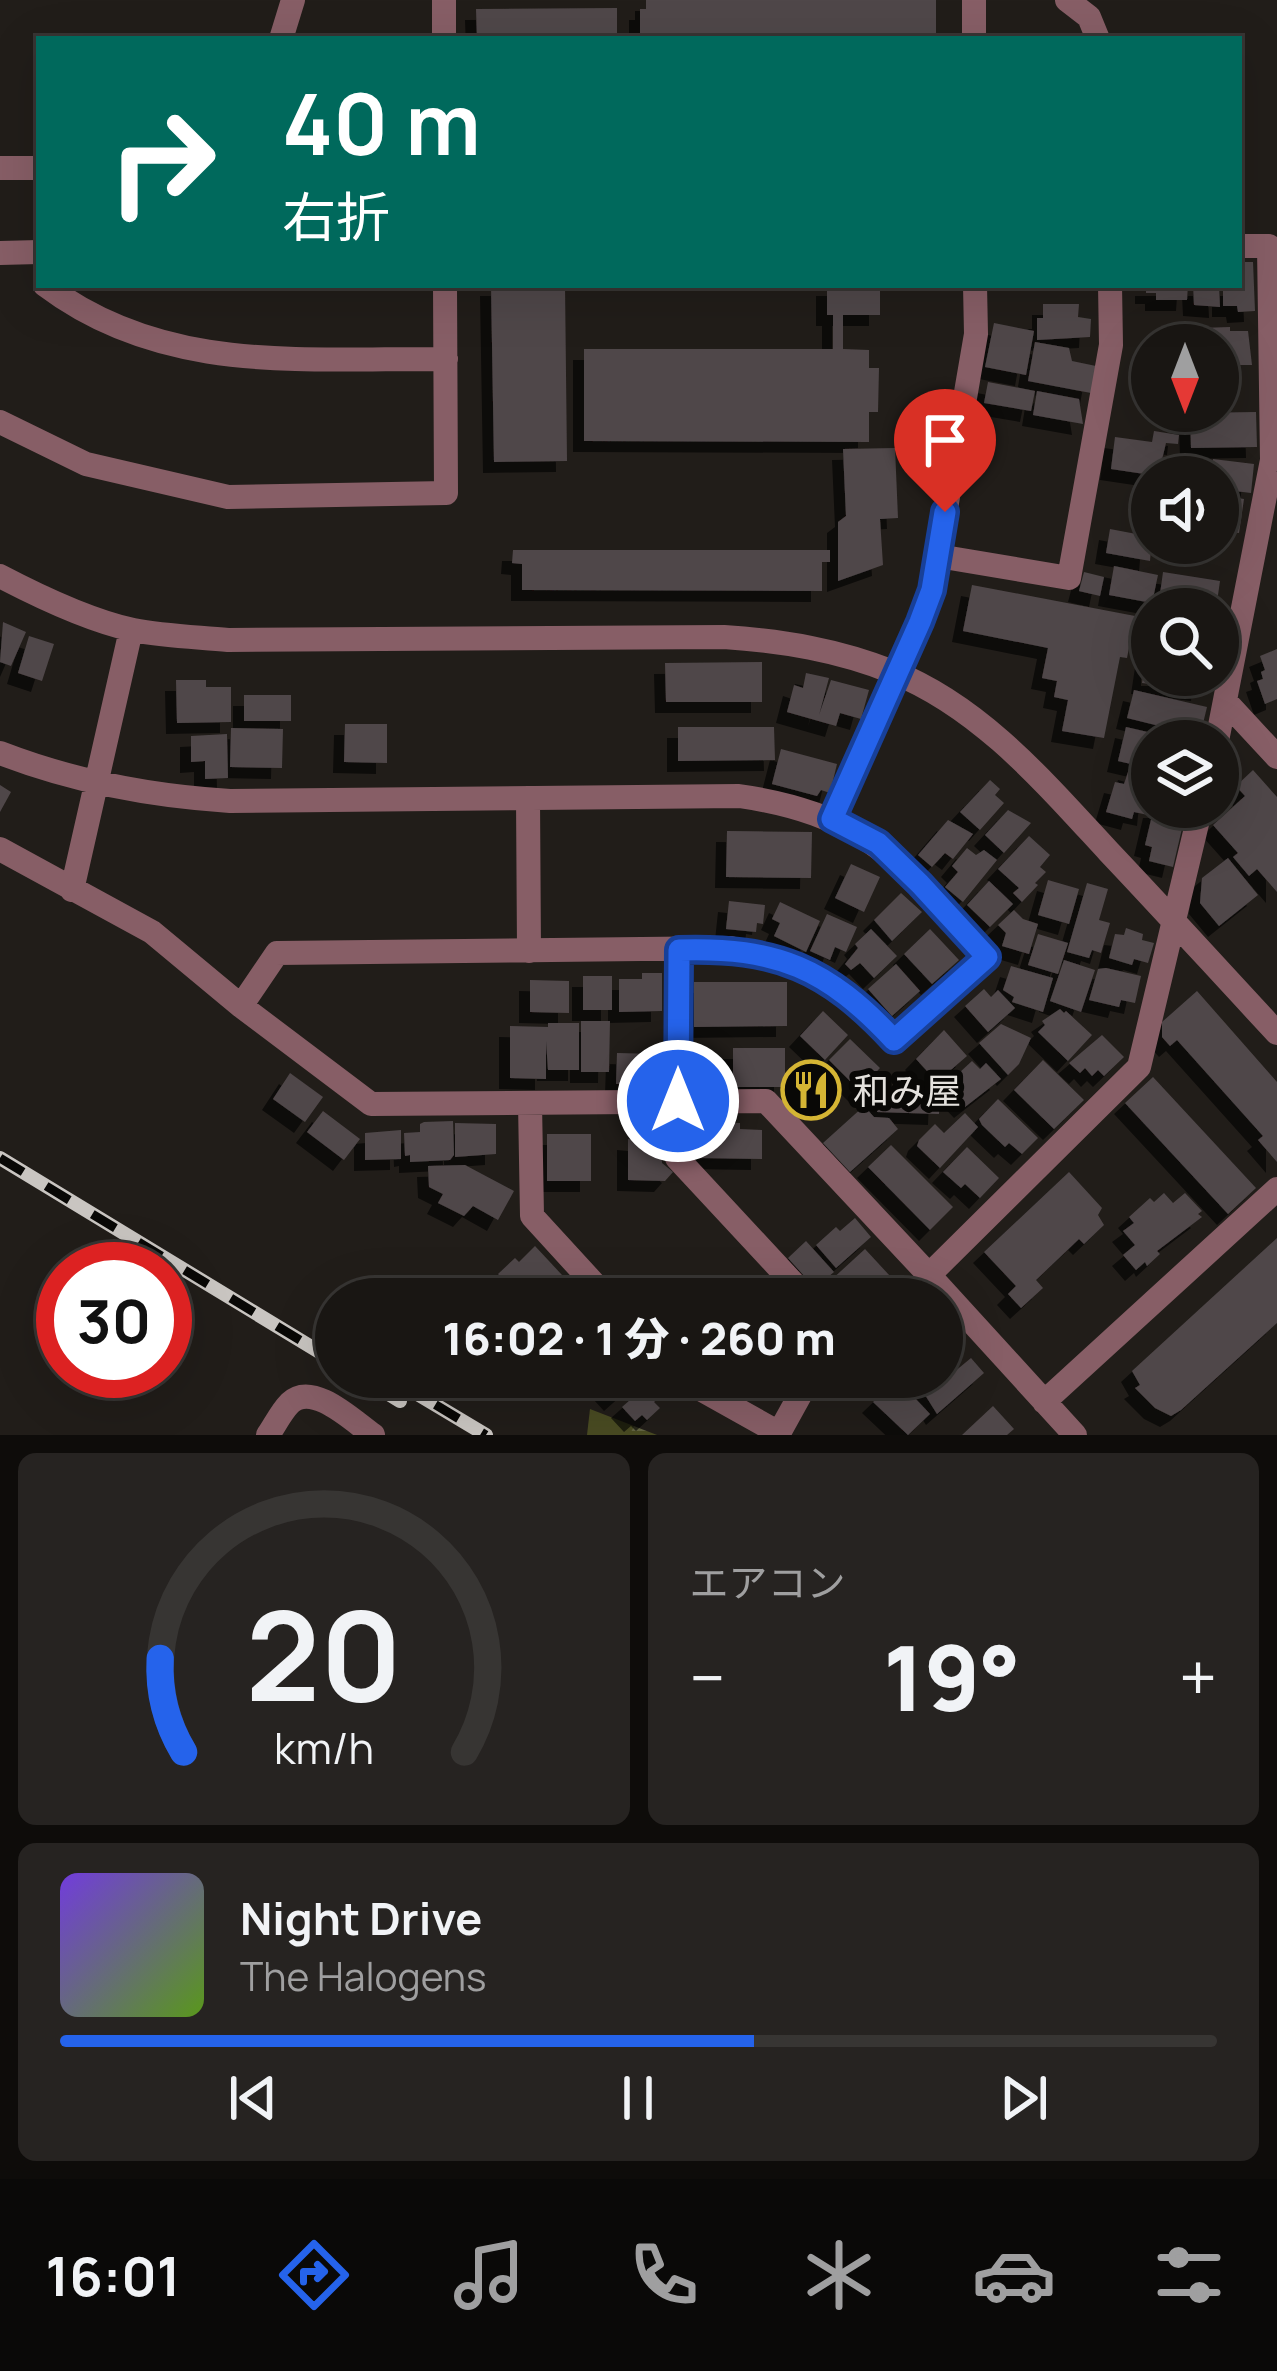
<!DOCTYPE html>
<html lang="ja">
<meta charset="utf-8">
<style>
:root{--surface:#191613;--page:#262321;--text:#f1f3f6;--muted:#9f9fa0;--line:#373533;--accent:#2563eb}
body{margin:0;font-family:Manrope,"Noto Sans JP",sans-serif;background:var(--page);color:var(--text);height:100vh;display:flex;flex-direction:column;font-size:45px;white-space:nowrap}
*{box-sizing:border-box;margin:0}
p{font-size:39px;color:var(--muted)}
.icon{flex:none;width:66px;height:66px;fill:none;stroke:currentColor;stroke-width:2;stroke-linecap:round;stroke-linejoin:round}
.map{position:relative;height:1435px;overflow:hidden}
.side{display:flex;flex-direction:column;gap:18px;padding:18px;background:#0e0c0a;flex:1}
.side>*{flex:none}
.banner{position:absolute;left:36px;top:36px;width:1206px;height:252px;border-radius:0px;box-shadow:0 12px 48px #0002,0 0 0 3px var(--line);background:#00695c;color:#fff;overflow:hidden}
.needle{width:78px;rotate:180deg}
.controls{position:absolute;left:1131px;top:324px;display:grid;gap:24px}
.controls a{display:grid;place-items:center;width:108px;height:108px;border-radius:50%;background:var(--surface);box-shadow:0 12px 48px #0002,0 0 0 3px var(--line);font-size:60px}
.speed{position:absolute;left:36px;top:1242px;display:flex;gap:24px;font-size:60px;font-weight:700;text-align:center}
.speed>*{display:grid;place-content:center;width:156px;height:156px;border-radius:50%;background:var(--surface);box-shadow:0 12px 48px #0002,0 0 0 3px var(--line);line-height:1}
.speed .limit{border:18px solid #d22;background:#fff;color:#111}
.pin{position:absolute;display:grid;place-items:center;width:102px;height:102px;color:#fff;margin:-123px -51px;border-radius:50% 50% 50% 0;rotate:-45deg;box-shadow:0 0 12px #0007}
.pin .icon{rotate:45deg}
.me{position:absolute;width:132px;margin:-66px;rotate:0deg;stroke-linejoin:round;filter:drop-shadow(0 0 9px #0008)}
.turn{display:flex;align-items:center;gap:42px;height:252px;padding:0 48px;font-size:54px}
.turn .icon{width:156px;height:156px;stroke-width:2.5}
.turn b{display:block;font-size:84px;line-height:102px}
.big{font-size:90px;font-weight:800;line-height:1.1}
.side .card{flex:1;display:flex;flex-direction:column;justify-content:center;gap:18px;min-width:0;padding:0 42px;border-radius:18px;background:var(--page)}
.side .dial{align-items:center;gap:0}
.dial svg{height:312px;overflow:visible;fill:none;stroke:var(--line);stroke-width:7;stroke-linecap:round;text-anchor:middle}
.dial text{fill:var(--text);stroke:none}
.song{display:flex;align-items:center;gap:36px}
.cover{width:144px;height:144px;border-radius:18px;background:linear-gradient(135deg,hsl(260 70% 55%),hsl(90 70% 35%))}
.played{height:12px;border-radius:6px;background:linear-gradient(90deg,var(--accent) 60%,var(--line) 60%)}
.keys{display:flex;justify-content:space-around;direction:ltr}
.heat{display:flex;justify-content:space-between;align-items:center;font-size:66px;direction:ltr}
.side .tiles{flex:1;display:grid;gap:18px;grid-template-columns:1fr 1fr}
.card:last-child{grid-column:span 2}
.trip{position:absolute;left:315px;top:1278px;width:648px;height:120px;border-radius:60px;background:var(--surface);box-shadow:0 12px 48px #0002,0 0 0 3px var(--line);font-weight:800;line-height:120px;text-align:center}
.dock{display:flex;height:192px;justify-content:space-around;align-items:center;background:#0a0908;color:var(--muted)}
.dock .icon{width:84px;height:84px}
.dock .current{color:var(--accent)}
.dock b{font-size:54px;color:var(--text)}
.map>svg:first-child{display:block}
.forest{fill:url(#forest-firs)}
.building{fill:#4f4749;filter:url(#shadow)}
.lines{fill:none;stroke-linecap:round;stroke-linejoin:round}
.street{stroke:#875e66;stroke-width:24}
.rail-casing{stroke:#c9c5c1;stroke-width:14}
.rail{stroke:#090806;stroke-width:9;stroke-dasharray:27;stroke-linecap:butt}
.route-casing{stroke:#184099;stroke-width:30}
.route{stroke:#2563eb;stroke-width:21}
.labels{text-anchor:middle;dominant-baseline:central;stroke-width:12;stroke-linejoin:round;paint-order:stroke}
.poi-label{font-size:36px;fill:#e4e1dd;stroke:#090806;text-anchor:start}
</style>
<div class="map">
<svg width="1277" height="1435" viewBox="0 0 1277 1435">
<defs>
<pattern id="forest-firs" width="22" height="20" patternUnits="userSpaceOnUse" patternTransform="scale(3)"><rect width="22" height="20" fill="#494b22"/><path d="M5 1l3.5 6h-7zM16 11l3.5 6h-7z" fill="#636542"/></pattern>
<filter id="shadow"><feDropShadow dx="-11" dy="11" stdDeviation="0" flood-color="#0009"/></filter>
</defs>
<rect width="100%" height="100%" fill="#211d19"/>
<!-- forest -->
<path class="forest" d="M590,1409l67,26h-70z"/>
<!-- building -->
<path class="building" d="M646,0h290v39h-296v-30h6z
M617,8v31h-140l-1,-30z
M1239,262h14l2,49 -17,1 -1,-6h-14v-21h16z
M491,285h74l2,176 -73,1z
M827,285h53v30h-37v34l26,1v18h10l-1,44h-9v30l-285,-1v-92h249v-34h-6z
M1146,285h42l-1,15h-31v-7h-10z
M1193,285h26l1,22 -26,-2z
M1043,304h36l-1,13 13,2 -1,18 -53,3v-22h6z
M994,323l40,8 -8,44 -41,-8z
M1230,327v4h18l4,34h-34v-20h-18v-17z
M1035,342l34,6 3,13 24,5 -5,27 -63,-12z
M988,382l47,9 -4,20 -47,-8z
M1037,391l42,8 4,25 -50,-9z
M1256,412l1,35 -66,1 -1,-35z
M1154,431l25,4 -1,9 -12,-1 -8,33 -47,-7 4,-32 37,5z
M895,448l3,70 -18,1 3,46 -45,16v-59l8,-6 -3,-67z
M1213,459l41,5 -3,29 -33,-4v-12h-50l1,-16 43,5z
M1218,495l26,4 -5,34 -21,-3z
M1110,529l42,8 -2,24 -44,-8z
M513,550h317v12h-8v29l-300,-1v-26l-10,-1z
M1114,566l44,9 -6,28 -43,-8z
M1084,572l20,5 -4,19 -21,-5z
M1163,572l57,9 -4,28h-58z
M972,585l163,31 -8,42 -7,-1 -16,81 -42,-7 6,-31 -14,-3 3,-16 -15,-3 6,-30 -85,-17z
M3,622l23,10 -15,34 -11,-4z
M29,636l25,8 -12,37 -24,-8z
M1277,649v50l-12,5 -8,-23 6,-2 -2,-7 4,-2 -5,-14z
M1147,650l5,1v24h62l-1,6 -10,-1 -1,10 -60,-7z
M762,662v40h-96l-1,-39z
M806,673l23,5 -10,37 12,-35 38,10 -8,29 -21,-6 -4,13 -49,-14 7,-27 9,3z
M176,680h30v7h25v35l-54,1z
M1134,690l73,17 -7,29 -73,-18z
M244,695h47v26h-47z
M345,724h42v39l-43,-1z
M678,727h96l1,33 -97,1z
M1126,727l52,12v2h-26v28l-34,-8z
M231,728l52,1 -1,39 -52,-1z
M227,734l1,44 -23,1v-18l-14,1v-26z
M781,749l56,15 -7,29 -9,-3 -4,6 -45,-12z
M1129,769l23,6 -4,40 -14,-3 -2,7 -26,-7 9,-30 9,2z
M1253,770l24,27v95l-20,-23 -8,7 -16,-19 5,-4 -25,-28 32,-29 -9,-10z
M990,780l10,9 -5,6 9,8 -24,27 -20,-18z
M0,785l11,7 -11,20z
M1154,807h33l-14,60 -24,-6 3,-14 -7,-2z
M1008,810l23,13 -27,30 -19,-18z
M948,820l25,14 -20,25 -8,-6 -13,14 -14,-12z
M727,831l85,1 -1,46 -85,-1z
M1029,836l21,19 -10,12 6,5 -11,11 3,2 -16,17 -9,-9 6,-5 -21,-19z
M967,848l9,7 8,-5 13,10 -34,42 -18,-15 13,-15 -6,-6z
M1228,858l30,37 -39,31 -19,-23 2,-25z
M851,864l29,13 -16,35 -29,-14z
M1048,880l31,9 -10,35 -31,-9z
M989,881l24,23 -23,23 -23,-22z
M1087,883l21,6 -9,31 11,3 -9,30 -9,-3 -3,8 -22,-6z
M901,893l21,19 -30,29 -18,-21z
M729,901l36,4 -2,19 -6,-1 -1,9 -30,-3z
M780,902l40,19 -14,31 -32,-16 6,-13 -8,-4z
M1014,910l9,9 15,5 -9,30 -27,-8 4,-13 -8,-8z
M827,914l30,13 -11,25 -11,-5 -5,13 -20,-9z
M1126,928l17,6 -1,6 12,3 -6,20 -14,-4 -2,6 -23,-7 6,-24 9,1z
M871,929l26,27 -23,22 -14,-15 -9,7 -6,-6 13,-16 -3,-4z
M930,929l29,31 -27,24 -28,-30z
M1038,934l30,9 -10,31 -30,-9z
M1064,960l31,10 -14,42 -31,-11z
M896,964l24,27 -28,25 -24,-27z
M1011,966l42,12 -10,34 -31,-10 2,-5 -11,-7z
M1106,968l35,8 -6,27 -14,-3 -2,7 -30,-7 9,-31z
M642,973h20v38l-43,1v-33h23z
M583,976h29v34h-29z
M530,980l39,1v32l-39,-1z
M694,982h93v44l-93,1z
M984,989l7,8 7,-7 17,18 -27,24 -23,-26z
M1197,991l80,91v80l-19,-22 5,-4 -86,-96 -7,6 -8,-9v-15z
M1060,1009l4,4 2,-2 26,24 -24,26 -30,-29 7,-7 -3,-4z
M823,1011l25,24 -23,25 -25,-24z
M581,1021h29l-1,51h-28z
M548,1023h31v47h-31l-2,-29v38l-36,-1v-52l38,1z
M1001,1024l30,14 -12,26 -11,11 -29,-32z
M944,1030l23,26 -30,26 -21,-23z
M1102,1035l22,22 -20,19 -6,-6 -6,6 -7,-8 -5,5 -11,-10z
M850,1039l30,29 -21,22 -30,-30z
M733,1048h52v39h-52z
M617,1053l41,1 -1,31 -41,-1z
M1043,1060l41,40 -30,29 -40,-39z
M972,1061l8,8 6,-6 15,16 -36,28 -20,-21z
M290,1073l33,24 -18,25 -32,-23z
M1153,1077l103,111 -28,26 -103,-111z
M889,1086l51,5 -1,23 -62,-2 1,-23 11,1z
M998,1099l40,39 -16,16 -13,-11 -4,4 -23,-22 -3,-6z
M864,1106l10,11 15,1 9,11 -48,43 -27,-29z
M323,1111l37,28 -16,21 -37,-28z
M965,1113l13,14 -38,41 -23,-22 2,-6 16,-16 9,9z
M453,1121l1,34 -4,5 -40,2v-7l-5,1 -1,-23 16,-1v-8l4,-2z
M705,1122l35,1v6l22,1v29l-63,-1z
M455,1123l41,1v30l-41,3z
M401,1130v29l-36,1v-27z
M547,1134h44v47h-44z
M628,1139l33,3 1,21 11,9 -8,9 -37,-1z
M891,1145l62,62 -23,23 -62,-63z
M967,1147l32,31 -19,20 -15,-14 -4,4 -18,-16z
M465,1165l49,26 -16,29 -25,-14 -9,10 -26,-13 5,-9 -14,-7 -1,-21z
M1069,1172l33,36 -4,7 6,10 -20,19 -5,-5 -43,41 7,8 -22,20 -13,-14 8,-8 -32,-34z
M1164,1193l9,10 12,-10 17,18 -4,3 4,3 -45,34 3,3 -13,12 -2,-4 -9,8 -13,-15 12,-10 -12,-14 11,-8 -5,-6 21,-19 4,4z
M855,1218l16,19 -35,31 -20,-23 20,-18 4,4z
M1277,1238v85l-96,87 -10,6 -16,-8 -20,-20 5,-3 -8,-14z
M806,1241l28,31 -19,16 -27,-30z
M535,1246l27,29 -6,6 16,18h-50l-24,-25 17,-16 4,4z
M865,1249l25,27 -24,23h-21l-16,-17z
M971,1358l13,15 -47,41 -17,-27 11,-10h11v-6l6,6z
M594,1377h47l-26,23z
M655,1378l11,13 -12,11 6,6 -13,12 -5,-5 -7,6 -13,-14z
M897,1379l33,35 -22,21 -35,-33z
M993,1406l21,23 -7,6h-45z"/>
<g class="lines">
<!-- street -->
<path class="street" d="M444,0v39
M974,0v39
M1067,0l22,17 9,22
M281,39l12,-39
M0,168h39
M1239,246h30l3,214
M0,253l39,-1
M45,285c119,90 260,73 401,74
M0,422l86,42 142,33 218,-4 -1,-208
M938,556l131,22 42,-233 -1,-60
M0,576c40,21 88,44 133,54 30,6 63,7 95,10l496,-3c59,4 114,13 169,35 88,35 153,112 216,180 57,60 112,121 168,181
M1226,702l51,55
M1217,741l55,-281 5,-1
M0,753c75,29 150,43 230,48l509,-5c130,19 165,70 248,161l-93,83c-55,-59 -86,-74 -164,-92l-453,5 -36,53
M528,798l1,153
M832,819l100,-229 44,-256 -1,-49
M0,849l152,83 89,74 130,98 395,-3 163,174
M72,890l59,-260
M678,949l-1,209 131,141
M530,1103l2,113 76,83
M679,1377l100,56 31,-56
M1044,1402l233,-213
M268,1435c7,-10 13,-23 22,-32 23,-22 64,19 83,32
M1075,1435l-146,-160 210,-208 62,-260"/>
<!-- rail casing -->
<g class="rail-casing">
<path id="rail" d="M0,1158l336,204
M361,1377l39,24
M389,1377l97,58"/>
</g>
<!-- rail -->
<use href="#rail" class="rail"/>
</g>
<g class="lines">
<!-- route casing -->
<g class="route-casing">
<path id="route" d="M678,1101l1,-151c98,-3 148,18 215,90l93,-83 -67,-73 -42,-41 -46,-24 88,-197 12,-32 13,-78"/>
</g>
<!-- route -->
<use href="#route" class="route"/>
</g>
<!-- icons -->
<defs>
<g id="restaurant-ring" transform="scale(3)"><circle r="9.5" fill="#090806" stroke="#d5b534" stroke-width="1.5"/><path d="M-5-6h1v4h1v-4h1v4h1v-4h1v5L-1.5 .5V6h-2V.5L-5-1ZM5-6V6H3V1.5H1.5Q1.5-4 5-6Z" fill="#d5b534"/></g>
</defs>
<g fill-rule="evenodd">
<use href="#restaurant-ring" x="811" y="1090"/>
</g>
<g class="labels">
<!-- poi labels -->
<g class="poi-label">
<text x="853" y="1090">和み屋</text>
</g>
</g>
</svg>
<div class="controls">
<a><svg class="needle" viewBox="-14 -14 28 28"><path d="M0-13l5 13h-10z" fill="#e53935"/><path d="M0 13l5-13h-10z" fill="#9f9fa0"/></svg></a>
<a><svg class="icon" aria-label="sound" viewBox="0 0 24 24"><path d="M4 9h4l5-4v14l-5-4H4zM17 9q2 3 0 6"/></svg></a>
<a><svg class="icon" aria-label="search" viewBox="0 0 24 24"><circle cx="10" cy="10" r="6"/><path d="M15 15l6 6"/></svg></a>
<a><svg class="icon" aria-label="layers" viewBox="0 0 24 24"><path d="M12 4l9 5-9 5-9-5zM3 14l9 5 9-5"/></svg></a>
</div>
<div class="speed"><div class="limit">30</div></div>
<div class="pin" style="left:945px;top:512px;background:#d93025"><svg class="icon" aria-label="arrive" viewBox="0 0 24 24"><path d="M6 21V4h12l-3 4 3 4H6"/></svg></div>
<svg class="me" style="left:678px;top:1101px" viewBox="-20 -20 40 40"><circle r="17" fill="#2563eb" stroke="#fff" stroke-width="3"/><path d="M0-11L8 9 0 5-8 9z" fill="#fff"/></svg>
<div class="trip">16:02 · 1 分 · 260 m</div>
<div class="banner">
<div class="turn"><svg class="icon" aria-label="right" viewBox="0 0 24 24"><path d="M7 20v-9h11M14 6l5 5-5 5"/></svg><div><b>40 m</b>右折</div></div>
</div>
</div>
<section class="side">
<div class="tiles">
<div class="card dial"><svg viewBox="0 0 100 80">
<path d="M14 69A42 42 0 1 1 86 69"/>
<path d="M14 69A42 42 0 0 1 8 45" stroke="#2563eb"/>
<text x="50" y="56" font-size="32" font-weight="700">20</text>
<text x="50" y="72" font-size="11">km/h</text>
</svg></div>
<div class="card"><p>エアコン</p>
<div class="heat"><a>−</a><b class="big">19°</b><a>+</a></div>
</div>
<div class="card">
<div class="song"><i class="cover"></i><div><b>Night Drive</b><p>The Halogens</p></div></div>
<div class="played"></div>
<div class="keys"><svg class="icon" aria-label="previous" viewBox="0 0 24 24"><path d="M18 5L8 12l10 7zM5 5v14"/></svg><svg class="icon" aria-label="pause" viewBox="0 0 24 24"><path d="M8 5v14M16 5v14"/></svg><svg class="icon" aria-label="next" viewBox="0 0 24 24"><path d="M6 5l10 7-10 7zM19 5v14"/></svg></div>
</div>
</div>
</section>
<nav class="dock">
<b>16:01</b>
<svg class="icon current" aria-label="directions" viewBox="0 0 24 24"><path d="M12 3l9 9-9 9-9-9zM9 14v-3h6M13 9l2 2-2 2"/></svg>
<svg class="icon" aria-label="music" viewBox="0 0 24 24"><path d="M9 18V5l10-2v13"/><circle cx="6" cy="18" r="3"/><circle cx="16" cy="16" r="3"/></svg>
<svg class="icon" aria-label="phone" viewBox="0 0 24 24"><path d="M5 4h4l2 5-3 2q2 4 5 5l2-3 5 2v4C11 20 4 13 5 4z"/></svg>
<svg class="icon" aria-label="climate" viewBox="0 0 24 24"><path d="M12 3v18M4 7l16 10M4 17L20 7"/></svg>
<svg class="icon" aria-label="car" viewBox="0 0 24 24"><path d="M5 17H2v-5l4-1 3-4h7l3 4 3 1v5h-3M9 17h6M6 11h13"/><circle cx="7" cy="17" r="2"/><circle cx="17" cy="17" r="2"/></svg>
<svg class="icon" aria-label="filters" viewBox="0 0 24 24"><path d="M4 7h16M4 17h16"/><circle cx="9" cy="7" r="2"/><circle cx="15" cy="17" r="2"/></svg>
</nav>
